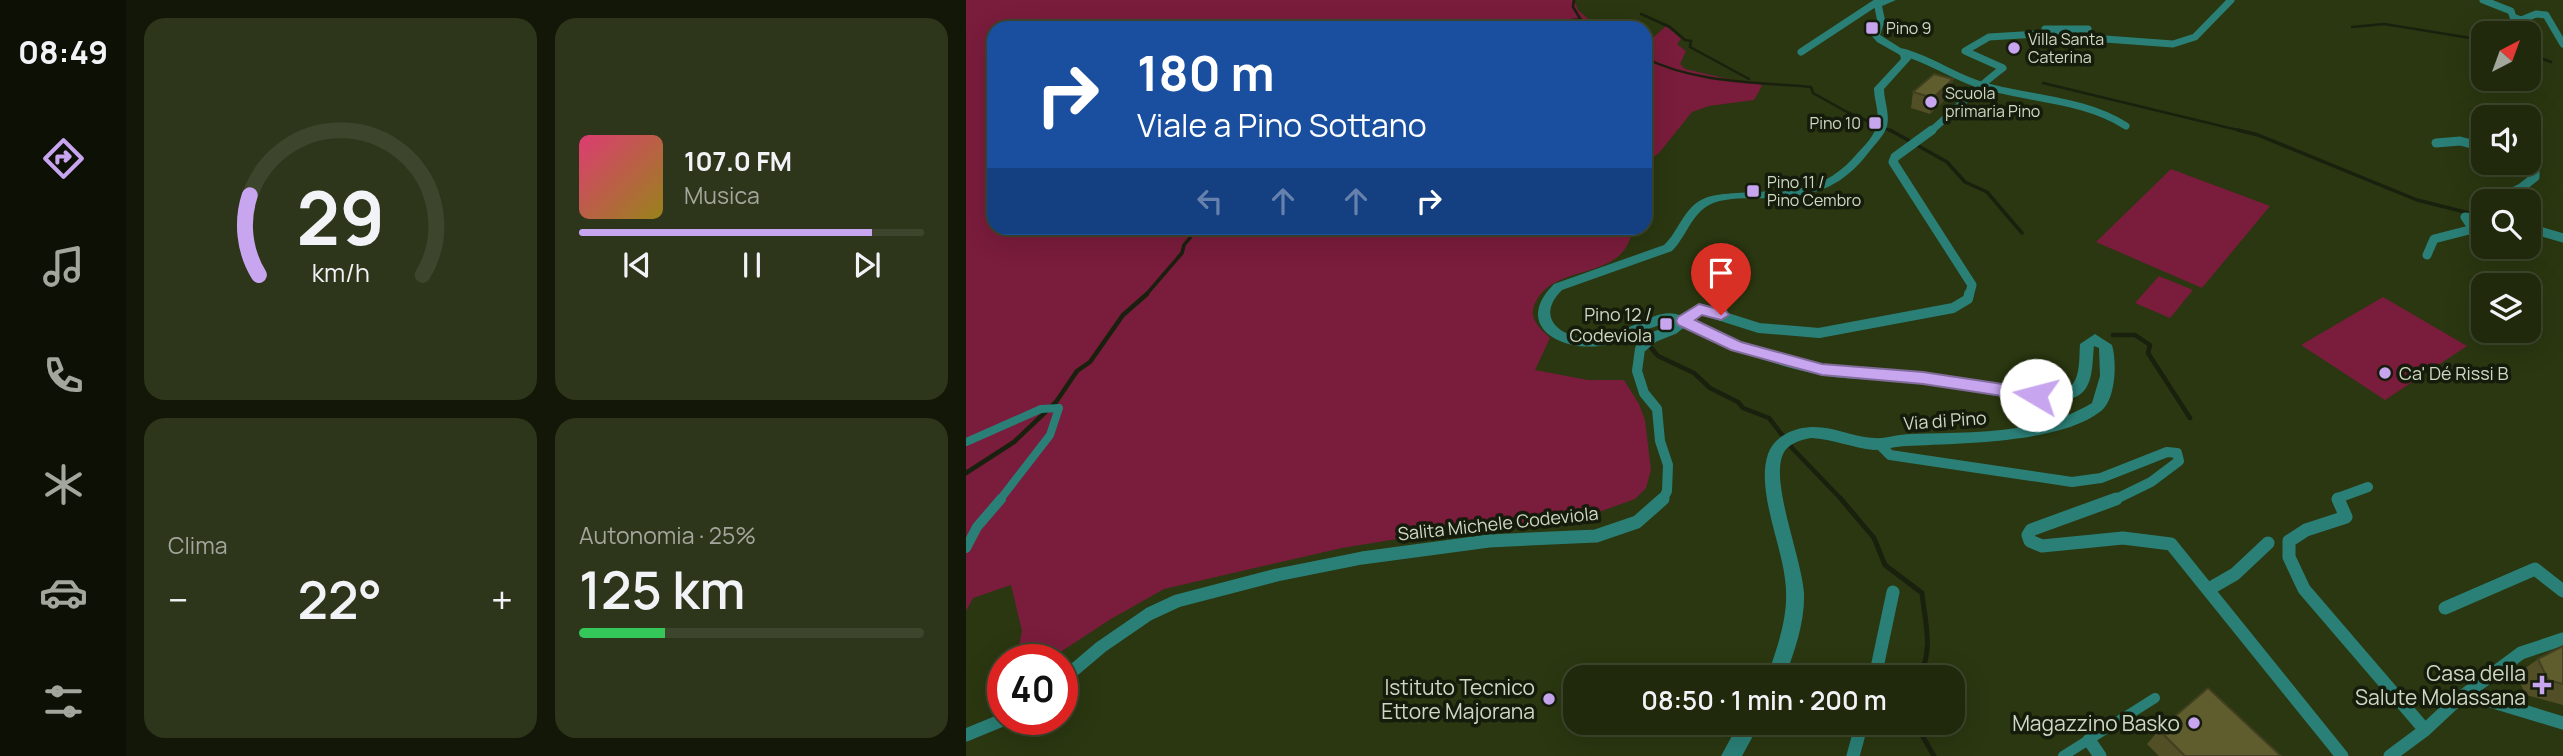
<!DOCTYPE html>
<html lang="it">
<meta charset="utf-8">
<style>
:root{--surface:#20290c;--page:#2d351a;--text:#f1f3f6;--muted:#a2a69d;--line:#3d452d;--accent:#c7a6ef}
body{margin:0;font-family:Manrope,sans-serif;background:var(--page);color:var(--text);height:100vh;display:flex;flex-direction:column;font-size:26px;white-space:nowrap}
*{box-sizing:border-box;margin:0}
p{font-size:23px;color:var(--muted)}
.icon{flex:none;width:38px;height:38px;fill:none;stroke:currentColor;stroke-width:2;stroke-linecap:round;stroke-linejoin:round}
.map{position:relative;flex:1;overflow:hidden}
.side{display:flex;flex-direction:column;gap:18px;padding:18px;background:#121707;width:840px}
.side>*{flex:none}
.guide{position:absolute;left:21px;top:21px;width:665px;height:214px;border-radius:21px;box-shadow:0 7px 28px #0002,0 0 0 2px var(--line);background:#1a4fa0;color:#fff;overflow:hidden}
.needle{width:46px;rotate:41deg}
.tools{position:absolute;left:1505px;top:21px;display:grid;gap:14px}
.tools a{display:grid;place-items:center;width:70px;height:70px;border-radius:14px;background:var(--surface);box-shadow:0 7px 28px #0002,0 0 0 2px var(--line);font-size:35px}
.speed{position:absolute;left:21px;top:644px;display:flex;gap:14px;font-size:35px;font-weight:700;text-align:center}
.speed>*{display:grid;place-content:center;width:91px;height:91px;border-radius:50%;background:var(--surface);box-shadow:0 7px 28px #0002,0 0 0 2px var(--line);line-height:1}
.speed .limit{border:10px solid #d22;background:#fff;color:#111}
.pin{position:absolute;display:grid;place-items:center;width:60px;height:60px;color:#fff;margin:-72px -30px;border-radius:50% 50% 50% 0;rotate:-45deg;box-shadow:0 0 7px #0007}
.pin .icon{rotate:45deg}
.me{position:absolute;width:77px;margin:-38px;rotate:278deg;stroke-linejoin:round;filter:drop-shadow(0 0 5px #0008)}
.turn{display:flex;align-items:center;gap:24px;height:147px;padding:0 35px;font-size:32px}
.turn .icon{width:91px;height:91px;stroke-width:2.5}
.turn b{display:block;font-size:49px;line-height:60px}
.lanes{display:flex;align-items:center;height:66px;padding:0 35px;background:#0003;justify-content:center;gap:35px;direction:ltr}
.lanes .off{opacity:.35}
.big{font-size:52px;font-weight:600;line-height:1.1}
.side .widget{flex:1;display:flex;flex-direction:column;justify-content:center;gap:10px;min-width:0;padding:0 24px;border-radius:21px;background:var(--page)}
.side .dial{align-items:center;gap:0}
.dial svg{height:182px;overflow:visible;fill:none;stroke:var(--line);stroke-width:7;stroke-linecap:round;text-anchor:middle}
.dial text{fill:var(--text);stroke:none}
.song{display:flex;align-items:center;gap:21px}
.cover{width:84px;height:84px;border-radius:10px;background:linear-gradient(135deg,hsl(340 70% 55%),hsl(50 70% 35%))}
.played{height:7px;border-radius:4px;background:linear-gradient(90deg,var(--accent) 85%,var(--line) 85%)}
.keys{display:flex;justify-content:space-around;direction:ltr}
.heat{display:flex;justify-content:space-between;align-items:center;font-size:38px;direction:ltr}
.charge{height:10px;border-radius:5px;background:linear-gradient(90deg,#34c759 25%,var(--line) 0)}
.side .tiles{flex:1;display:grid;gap:18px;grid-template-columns:repeat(2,1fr)}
.trip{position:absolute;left:597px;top:665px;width:402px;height:70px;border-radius:21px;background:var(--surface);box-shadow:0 7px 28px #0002,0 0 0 2px var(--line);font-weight:600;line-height:70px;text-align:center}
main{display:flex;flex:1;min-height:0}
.dock{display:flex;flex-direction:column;width:126px;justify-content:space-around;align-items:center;background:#0d1005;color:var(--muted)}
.dock .icon{width:49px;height:49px}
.dock .selected{color:var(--accent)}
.dock b{font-size:32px;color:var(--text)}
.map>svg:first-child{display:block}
.green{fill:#7a1c3c}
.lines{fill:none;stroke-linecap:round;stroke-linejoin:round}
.stream-far3{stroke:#1a200e;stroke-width:2.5}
.stream-far2{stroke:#1a200e;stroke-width:3.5}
.stream-far1{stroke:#1a200e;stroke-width:4.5}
.stream{stroke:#1a200e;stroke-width:5}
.pedestrian-far1{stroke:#2a8077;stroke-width:8}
.pedestrian{stroke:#2a8077;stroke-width:10}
.minor-far3{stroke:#2a8077;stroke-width:7}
.minor-far2{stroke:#2a8077;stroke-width:9}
.minor-far1{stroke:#2a8077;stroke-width:10}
.minor{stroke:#2a8077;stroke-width:13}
.tertiary{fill:#2a8077;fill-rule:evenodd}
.wall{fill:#524f27}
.shaded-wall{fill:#424020}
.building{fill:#5f5c2d;stroke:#424020;stroke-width:2}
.route{fill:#c7a6ef;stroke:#816c9b;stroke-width:2}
.poi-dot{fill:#c7a6ef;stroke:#161c0c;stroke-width:2.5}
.labels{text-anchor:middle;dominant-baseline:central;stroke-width:7;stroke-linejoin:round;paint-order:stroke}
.far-poi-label{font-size:16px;fill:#cfd8c2;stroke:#161c0c;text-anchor:start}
.poi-label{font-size:18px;fill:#cfd8c2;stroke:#161c0c;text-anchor:end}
.street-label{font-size:18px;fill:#cfd8c2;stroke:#161c0c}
.near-poi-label{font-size:21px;fill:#cfd8c2;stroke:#161c0c;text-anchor:end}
</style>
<main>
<nav class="dock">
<b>08:49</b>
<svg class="icon selected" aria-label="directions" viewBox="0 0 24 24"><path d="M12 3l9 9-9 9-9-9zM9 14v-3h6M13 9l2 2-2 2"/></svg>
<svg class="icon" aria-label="music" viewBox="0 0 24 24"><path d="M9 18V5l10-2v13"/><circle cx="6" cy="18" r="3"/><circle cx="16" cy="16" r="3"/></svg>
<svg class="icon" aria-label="phone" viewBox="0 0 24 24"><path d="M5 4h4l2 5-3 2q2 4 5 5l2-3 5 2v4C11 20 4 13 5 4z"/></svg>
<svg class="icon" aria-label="climate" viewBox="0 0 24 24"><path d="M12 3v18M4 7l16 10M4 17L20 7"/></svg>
<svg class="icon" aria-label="car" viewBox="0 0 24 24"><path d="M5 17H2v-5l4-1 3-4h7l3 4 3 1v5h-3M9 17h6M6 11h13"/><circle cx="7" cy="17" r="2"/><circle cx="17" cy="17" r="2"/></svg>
<svg class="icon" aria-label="filters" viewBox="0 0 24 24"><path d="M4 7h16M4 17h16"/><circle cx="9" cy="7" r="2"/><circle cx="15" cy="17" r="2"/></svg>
</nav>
<section class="side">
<div class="tiles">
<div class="widget dial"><svg viewBox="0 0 100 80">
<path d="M14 69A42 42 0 1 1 86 69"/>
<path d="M14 69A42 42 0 0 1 10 34" stroke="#c7a6ef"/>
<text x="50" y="56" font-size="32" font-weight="700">29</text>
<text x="50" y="72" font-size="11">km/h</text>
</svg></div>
<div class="widget">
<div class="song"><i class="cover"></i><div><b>107.0 FM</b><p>Musica</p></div></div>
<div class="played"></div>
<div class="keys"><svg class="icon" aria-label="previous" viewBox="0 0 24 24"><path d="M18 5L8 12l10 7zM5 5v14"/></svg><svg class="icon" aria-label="pause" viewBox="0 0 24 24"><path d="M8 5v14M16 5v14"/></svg><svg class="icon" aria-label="next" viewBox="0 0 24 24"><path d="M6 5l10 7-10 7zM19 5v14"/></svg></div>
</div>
<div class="widget"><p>Clima</p>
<div class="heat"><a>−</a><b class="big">22°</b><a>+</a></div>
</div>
<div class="widget"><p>Autonomia · 25%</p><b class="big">125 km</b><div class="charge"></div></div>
</div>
</section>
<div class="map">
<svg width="1597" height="756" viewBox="0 0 1597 756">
<rect width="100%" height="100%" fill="#2a3710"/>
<!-- green -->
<path class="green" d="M0,0h608l4,10 16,14 -2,4h-598v200h620l17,7c-10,45 -76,29 -95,66 -3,6 -5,13 -1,20 3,6 10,12 15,17l-15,32 53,10h36l15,24 6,16 6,50 -5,18 -11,11 -53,19 -72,10 -58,2 -110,18 -178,41 -53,30 -63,41h-32l6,-29 -11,-46 -38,13 -7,13z
M700,26l15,13 -4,5 9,7 -6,13 5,5 43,10 31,4 3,3 -8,14 -45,6 -17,6 -33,41 -14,10v-118z
M1205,169l99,37 -68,82 -106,-46z
M1193,276l34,14 -23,28 -35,-15z
M1417,297l84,49 -82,54 -84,-55z"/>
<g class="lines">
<!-- stream-far3 -->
<path class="stream-far3" d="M608,0l-1,7 13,21
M675,14l29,13 15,13 6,1 -1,6 59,32
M505,24h65l45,-5
M1386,27l32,-3 99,16
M1563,54l22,8
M679,58c50,25 111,24 166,29l2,6 34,19 46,20
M1077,83l203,49"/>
<!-- stream-far2 -->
<path class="stream-far2" d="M924,130l57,32 18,20 22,10 35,41
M1272,130l20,5 159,65 56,14
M179,296l37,-43 2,-8 14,-17"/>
<!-- stream-far1 -->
<path class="stream-far1" d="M1147,335h22l15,10 -2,8 42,65
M682,344l10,12 36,17 16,15 28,14 5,6 26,10 24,31 50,52
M0,473l48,-31 42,-40 21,-31 13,-9 33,-47 24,-21"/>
<!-- stream -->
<path class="stream" d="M875,499l33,39 11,27 37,28c3,30 12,56 -3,84
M949,723l19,33"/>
<!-- pedestrian-far1 -->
<path class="pedestrian-far1" d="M0,442l75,-33 18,-1 -9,27 -51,66"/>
<!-- pedestrian -->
<path class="pedestrian" d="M0,548l11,-21 24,-28
M1097,756l92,-58"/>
<!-- minor-far3 -->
<path class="minor-far3" d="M1517,0l28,11 2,6 8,3 15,-6 10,1 17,29
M1079,29h43
M835,52l79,-52
M936,52c28,7 52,25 79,33 47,14 103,14 145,41
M964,132c25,-22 46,-44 73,-64l-38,-17 24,-14 48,-3 136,10 22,-7 36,-37"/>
<!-- minor-far2 -->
<path class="minor-far2" d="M966,130l-37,27 -2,5 79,123 -3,11
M1470,143l24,-2 23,6
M1528,201l27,-13 14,-11v-6l-16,-8
M1517,206l-4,4 4,4
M1563,228l34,10
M1461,255l7,-16 39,-10 -8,-12 18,2"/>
<!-- minor-far1 -->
<path class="minor-far1" d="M914,445l10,10 182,27 29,-4 66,-26 10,1 2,8 -28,21 -39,19
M696,501l5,-10 1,-26 -8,-24 -3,-32 -13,-16 -7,-22 3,-22 14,-12 20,-8 25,-20 60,19 60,5 134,-25 15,-9 1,-5
M1373,501l-1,-3 30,-11"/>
<!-- minor -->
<path class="minor" d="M1150,499l-85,31 -3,5 2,6 12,5 81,-8 48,6 171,212
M1372,499l8,18 -40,13 -17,11v16l15,32 121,141
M1243,589l26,-15 33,-31
M1479,608l90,-39 28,22
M909,677l18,-85
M96,680l39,-33 48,-33 28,-13 100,-26 85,-17 127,-17 107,-5 41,-14 26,-23
M1501,694l96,29
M0,735l39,-16
M1123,740l11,16
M887,756l9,-33
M1424,756l35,-26 31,-29 65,-48 42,-14"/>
<!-- tertiary -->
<path class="tertiary" d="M918,0h12l-14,6 3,14 -5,15 27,17 4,7 -27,30c0,11 6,25 3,37 -3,10 -12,18 -18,26 -27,35 -53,44 -97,46 -19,1 -46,-2 -63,7 -18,10 -23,32 -37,46l-110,39c-14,14 -18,30 2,42 44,23 82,-25 112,-18 22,6 42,20 63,28 26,10 55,18 82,23 33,6 68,4 101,8 29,3 59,9 89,13 13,2 46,9 57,2 13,-7 11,-31 12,-44l15,-10 17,11c5,17 4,54 -11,66 -41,33 -144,32 -195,35 -10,0 -21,4 -32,4 -21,-2 -41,-11 -63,-12 -10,2 -23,5 -28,16 -13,28 19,105 21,139 1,29 -9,57 -19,84h-18c11,-32 23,-63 18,-98 -4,-36 -29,-90 -17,-125 6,-18 26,-26 43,-27 22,-1 42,10 63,11 12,1 24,-4 37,-4 59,-2 129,1 181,-31l8,-27 -1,-28 -5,-2c-2,16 0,40 -15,49 -24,17 -124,-8 -157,-12 -33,-4 -68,-2 -100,-8 -53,-10 -102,-31 -150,-52 -24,2 -47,20 -72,23 -41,5 -87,-21 -46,-62l110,-39c14,-13 19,-35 37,-45 11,-6 24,-6 36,-7 48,-3 84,2 118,-37 8,-9 19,-19 22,-31 3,-11 -3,-25 -3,-37l27,-29 -1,-4 -23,-13 -6,-7 6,-15 -3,-15z
M773,723h21l-18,33h-21z"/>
</g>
<!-- wall -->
<path class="wall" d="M987,79l-3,16 -20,19 -19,-6 2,-16z
M1597,646v59l-37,-10 -10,-20 22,-16z
M1193,730l122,26h-122l-12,-12z"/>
<!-- shaded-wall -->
<path class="shaded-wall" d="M987,79l-3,16 -20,19 3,-16z"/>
<!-- building -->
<path class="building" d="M968,74l19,5 -20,19 -20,-6z
M1597,646v38l-15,-4 -10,-21z
M1242,688l73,68h-96l-26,-26z"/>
<!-- route -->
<path class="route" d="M733,304l27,7 3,4 -8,5 -19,-5 -7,5 46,22 81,22 101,8 113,17 8,6 -8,6 -113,-17 -101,-9 -91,-25 -53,-25 -2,-4 2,-4z"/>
<!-- markers -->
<g class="poi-dot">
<rect x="899" y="21" width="14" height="14" rx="3.5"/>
<circle cx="1048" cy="48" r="7"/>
<circle cx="965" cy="102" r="7"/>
<rect x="902" y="116" width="14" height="14" rx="3.5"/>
<rect x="780" y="184" width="14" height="14" rx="3.5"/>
<rect x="693" y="317" width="14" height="14" rx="3.5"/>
<circle cx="1419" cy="373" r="7"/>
<path d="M1572.5 674.5h7v7h7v7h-7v7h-7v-7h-7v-7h7z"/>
<circle cx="583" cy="699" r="7"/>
<circle cx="1228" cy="723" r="7"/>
</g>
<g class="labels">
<!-- far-poi labels -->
<g class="far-poi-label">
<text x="920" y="28">Pino 9</text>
<text x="1062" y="39">Villa Santa<tspan x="1062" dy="18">Caterina</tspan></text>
<text x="979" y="93">Scuola<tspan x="979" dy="18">primaria Pino</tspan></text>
<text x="895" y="123" text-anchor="end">Pino 10</text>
<text x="801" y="182">Pino 11 /<tspan x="801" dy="18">Pino Cembro</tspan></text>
</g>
<!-- poi labels -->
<g class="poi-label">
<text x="686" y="314">Pino 12 /<tspan x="686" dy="21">Codeviola</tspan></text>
<text x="1433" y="373" text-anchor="start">Ca' Dé Rissi B</text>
</g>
<!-- street labels -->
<g class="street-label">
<text transform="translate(979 420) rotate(-4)">Via di Pino</text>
<text transform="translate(532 523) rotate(-6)">Salita Michele Codeviola</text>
</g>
<!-- near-poi labels -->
<g class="near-poi-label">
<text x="1560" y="673">Casa della<tspan x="1560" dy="24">Salute Molassana</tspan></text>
<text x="569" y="687">Istituto Tecnico<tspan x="569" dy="24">Ettore Majorana</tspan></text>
<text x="1214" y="723">Magazzino Basko</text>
</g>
</g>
</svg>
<div class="tools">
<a><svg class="needle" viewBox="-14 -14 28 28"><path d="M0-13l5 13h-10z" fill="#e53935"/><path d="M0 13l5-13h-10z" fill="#a2a69d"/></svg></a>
<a><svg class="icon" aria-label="sound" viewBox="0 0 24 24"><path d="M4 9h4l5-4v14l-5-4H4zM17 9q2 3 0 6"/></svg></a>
<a><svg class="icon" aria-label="search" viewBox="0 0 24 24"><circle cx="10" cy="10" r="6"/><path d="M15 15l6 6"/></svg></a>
<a><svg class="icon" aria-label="layers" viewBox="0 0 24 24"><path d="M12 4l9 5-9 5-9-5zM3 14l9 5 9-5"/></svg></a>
</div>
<div class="speed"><div class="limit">40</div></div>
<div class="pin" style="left:755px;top:315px;background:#d93025"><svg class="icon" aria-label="arrive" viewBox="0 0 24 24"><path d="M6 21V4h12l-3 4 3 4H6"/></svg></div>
<svg class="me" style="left:1070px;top:395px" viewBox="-20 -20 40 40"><circle r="19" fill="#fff"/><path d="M0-13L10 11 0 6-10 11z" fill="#c7a6ef"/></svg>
<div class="trip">08:50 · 1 min · 200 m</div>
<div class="guide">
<div class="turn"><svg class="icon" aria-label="right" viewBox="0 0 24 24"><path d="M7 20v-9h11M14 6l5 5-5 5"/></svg><div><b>180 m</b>Viale a Pino Sottano</div></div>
<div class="lanes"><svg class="icon off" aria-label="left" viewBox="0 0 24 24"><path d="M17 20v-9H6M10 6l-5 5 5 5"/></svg><svg class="icon off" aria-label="ahead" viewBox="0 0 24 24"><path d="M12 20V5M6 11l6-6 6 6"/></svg><svg class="icon off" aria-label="ahead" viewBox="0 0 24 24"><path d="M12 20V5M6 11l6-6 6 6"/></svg><svg class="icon" aria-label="right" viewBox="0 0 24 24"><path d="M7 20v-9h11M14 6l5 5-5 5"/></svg></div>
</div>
</div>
</main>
